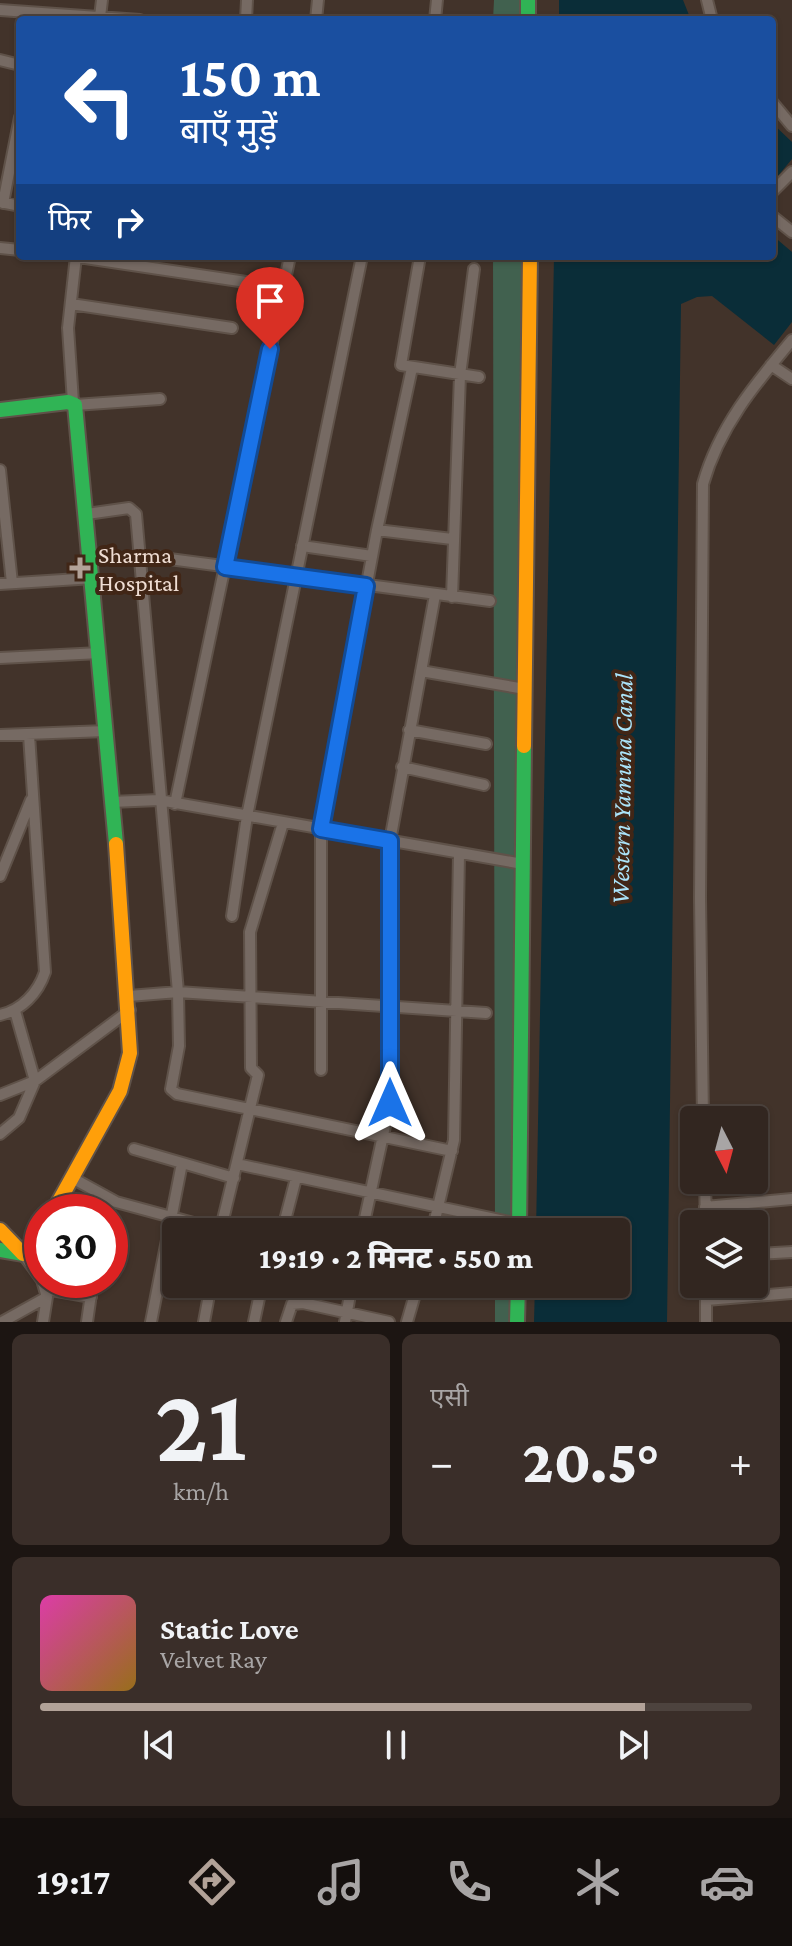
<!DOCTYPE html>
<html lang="hi">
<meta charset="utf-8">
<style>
:root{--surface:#322620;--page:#3a2e29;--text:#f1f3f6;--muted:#a8a5a5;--line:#4d433e;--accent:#b2a298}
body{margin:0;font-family:"Crimson Pro","Noto Sans Devanagari",serif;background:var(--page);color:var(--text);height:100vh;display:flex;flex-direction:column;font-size:30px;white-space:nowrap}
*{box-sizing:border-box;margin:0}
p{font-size:26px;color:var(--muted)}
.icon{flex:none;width:44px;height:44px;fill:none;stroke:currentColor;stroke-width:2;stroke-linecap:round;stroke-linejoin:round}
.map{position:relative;height:1322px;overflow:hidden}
.side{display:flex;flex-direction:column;gap:12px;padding:12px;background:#1c1512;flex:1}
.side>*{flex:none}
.banner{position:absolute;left:16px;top:16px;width:760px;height:244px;border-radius:8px;box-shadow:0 2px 6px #0004,0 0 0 2px var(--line);background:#1a4fa0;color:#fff;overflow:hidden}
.needle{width:52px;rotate:174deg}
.fabs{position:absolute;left:680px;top:1106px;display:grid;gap:16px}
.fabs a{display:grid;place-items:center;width:88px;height:88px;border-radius:8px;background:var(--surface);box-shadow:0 2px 6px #0004,0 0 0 2px var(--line);font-size:40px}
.speed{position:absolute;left:24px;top:1194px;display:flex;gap:16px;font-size:40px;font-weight:700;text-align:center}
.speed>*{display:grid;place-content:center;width:104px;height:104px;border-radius:50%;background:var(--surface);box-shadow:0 2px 6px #0004,0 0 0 2px var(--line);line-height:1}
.speed .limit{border:12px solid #d22;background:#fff;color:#111}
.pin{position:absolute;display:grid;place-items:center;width:68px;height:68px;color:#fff;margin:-82px -34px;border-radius:50% 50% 50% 0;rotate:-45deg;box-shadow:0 0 8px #0007}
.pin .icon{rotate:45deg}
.me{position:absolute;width:88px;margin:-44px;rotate:0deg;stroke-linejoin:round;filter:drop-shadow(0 0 6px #0008)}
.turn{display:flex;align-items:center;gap:28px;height:168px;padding:0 32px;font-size:36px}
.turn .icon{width:104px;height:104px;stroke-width:2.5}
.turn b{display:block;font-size:56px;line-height:68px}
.then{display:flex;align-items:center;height:76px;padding:0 32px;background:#0003;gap:16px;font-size:30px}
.big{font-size:60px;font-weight:800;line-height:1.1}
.side .tile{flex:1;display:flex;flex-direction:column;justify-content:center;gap:12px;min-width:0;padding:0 28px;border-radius:12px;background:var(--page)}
.side .dial{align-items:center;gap:0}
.dial b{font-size:104px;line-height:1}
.song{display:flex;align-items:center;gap:24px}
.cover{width:96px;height:96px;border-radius:12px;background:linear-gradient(135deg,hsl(320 70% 55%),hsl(40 70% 35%))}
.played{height:8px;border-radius:4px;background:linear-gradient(90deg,var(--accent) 85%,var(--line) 85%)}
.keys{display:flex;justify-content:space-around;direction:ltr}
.heat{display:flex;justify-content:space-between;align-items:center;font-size:44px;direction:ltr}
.side .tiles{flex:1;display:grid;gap:12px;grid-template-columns:1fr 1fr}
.tile:last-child{grid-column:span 2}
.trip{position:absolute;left:162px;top:1218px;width:468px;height:80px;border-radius:8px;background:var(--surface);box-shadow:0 2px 6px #0004,0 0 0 2px var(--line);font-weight:800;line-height:80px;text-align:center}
.tab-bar{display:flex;height:128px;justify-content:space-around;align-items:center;background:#140f0d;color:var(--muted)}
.tab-bar .icon{width:56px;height:56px}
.tab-bar .on{color:var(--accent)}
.tab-bar b{font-size:36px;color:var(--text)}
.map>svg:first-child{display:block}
.green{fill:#41614f}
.water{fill:#0a2d38}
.building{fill:#564d4e;stroke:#6f6669;stroke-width:2}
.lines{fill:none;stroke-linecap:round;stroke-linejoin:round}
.street-casing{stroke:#5f5249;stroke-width:14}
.fast-casing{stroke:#5f5249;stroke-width:18}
.slow-casing{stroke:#5f5249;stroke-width:18}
.street{stroke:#766a63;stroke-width:10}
.fast{stroke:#30b455;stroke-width:14}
.slow{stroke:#ff9f0a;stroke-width:14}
.route-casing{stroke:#114b97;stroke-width:20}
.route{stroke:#1a73e8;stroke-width:14}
.poi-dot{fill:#b2a298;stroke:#412616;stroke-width:3}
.labels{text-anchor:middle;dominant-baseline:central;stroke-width:8;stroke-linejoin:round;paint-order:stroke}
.poi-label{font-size:24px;fill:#efddd3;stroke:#412616;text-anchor:start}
.water-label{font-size:26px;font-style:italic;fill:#abe4fa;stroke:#412616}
</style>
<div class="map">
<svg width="792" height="1322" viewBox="0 0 792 1322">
<rect width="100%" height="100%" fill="#42332a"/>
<!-- green -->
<path class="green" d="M494,0h31l-1,20h-31z
M493,256h29l-10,976h-17z
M495,1284h17l-1,38h-16z"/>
<!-- water -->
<path class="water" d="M559,0h124l8,20h-132z
M772,123l20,19v17l-20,24z
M772,235l20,17v70l-18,23 -62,-49 -15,1 -16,7 -14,1018h-133l1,-38h81v-52h-80l18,-976h218z"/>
<!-- building -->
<path class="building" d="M90,562l1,9 -16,2 -1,-10z"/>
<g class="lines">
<!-- street casing -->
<g class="street-casing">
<path id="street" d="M707,0l5,20
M0,10l140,10
M100,17l2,-17
M246,20l1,-20
M316,20l2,-20
M435,20l2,-20
M0,60l20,5
M772,102l20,24
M772,192l20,-20
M0,202l20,4
M3,203l17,-86
M772,216l20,16
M0,248l20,2
M72,256l174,26
M420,256l-19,109 78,12
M71,304l161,24
M771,365l21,14
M73,402l-5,-74 8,-72
M75,405l85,-6
M0,470l12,113
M87,514l42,-6 7,6 42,478 1,54 -8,43 6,5 275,57
M377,530l75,9
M302,546l70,10
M139,555l351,46
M0,584l94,-6
M452,597l8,-222 14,-106
M0,658l100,-5
M421,671l104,18
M409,730l77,14
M0,735l106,-4
M402,767l82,18
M111,802l48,-2 364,64
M175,804l115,-548
M0,876l31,-76
M232,916l15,-100 115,-560
M129,996l49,-4 308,21
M0,1015c22,-5 38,-22 45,-43l-16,-237
M321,1070v-241l56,-299 35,-162
M0,1095l35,-14 95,-71
M703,1120l-3,-222 3,-414c16,-57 52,-100 89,-144
M0,1134l19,-16 16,-37 -20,-70
M134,1149l100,29
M237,1164l282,60
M74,1179l42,23 107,29
M705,1180l1,44
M705,1207l87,-8
M220,1232l38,-157 -7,-7 -1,-136 33,-109
M282,1232l14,-54
M362,1232l28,-129v-262l45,-246
M432,1232l22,-92 5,-286
M23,1254l19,26
M756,1254l36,-2
M42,1280l5,17 -4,25
M706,1284v38
M46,1289l45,8
M706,1300l86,-7
M2,1322l45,-25
M87,1322l6,-42
M151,1322l31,-159
M204,1322l7,-38
M254,1322l8,-38
M286,1322l6,-18 11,-1 86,19
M345,1322l7,-38
M407,1322l11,-38"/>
</g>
<!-- fast casing -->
<g class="fast-casing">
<path id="fast" d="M528,0v20
M0,410l68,-8 7,3 41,439
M519,1232l5,-486
M0,1250l23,4 19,-25
M517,1322l1,-38"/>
</g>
<!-- slow casing -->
<g class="slow-casing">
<path id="slow" d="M524,746l6,-490
M53,1212l67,-121 10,-38 -14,-209
M0,1230l23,24"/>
</g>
<!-- street -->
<use href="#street" class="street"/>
<!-- fast -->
<use href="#fast" class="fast"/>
<!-- slow -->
<use href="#slow" class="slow"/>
</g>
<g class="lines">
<!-- route casing -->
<g class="route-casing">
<path id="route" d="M270,349l-45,218 141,19 -45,243 69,12v262"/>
</g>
<!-- route -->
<use href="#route" class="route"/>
</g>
<!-- markers -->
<path class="poi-dot" d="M76 556h8v8h8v8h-8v8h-8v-8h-8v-8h8z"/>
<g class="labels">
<!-- poi labels -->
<g class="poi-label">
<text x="98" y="554">Sharma<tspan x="98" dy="28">Hospital</tspan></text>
</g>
<!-- water labels -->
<g class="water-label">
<text transform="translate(622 789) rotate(-89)">Western Yamuna Canal</text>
</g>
</g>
</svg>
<div class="fabs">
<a><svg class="needle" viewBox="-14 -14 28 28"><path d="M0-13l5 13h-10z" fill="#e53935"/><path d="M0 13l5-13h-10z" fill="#a8a5a5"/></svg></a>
<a><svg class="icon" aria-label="layers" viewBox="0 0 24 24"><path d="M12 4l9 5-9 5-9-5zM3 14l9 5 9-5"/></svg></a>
</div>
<div class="speed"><div class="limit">30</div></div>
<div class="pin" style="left:270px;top:349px;background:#d93025"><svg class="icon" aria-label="arrive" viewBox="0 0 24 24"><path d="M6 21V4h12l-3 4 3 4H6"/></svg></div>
<svg class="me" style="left:390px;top:1103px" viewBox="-20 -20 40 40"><path d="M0-17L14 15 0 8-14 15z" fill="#1a73e8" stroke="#fff" stroke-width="4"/></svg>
<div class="trip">19:19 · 2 मिनट · 550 m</div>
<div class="banner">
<div class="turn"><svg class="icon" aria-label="left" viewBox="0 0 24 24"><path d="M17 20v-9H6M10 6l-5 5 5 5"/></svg><div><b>150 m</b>बाएँ मुड़ें</div></div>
<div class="then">फिर<svg class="icon" aria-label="right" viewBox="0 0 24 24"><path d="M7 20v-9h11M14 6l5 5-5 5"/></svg></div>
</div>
</div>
<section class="side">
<div class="tiles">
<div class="tile dial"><b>21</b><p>km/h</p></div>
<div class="tile"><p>एसी</p>
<div class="heat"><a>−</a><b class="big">20.5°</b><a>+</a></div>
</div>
<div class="tile">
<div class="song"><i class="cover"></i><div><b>Static Love</b><p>Velvet Ray</p></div></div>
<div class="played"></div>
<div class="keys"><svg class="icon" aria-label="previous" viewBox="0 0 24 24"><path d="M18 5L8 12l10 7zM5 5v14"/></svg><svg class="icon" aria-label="pause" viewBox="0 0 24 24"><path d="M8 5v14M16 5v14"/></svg><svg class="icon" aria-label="next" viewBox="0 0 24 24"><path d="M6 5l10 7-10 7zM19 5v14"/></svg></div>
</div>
</div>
</section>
<nav class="tab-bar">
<b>19:17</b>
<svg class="icon on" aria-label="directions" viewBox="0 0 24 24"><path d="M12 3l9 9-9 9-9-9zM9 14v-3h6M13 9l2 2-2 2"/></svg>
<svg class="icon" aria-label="music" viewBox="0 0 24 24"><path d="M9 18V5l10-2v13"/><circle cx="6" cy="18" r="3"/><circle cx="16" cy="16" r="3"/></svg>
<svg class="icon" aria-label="phone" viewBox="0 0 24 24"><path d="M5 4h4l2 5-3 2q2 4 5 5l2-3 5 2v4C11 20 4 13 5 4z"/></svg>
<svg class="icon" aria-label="climate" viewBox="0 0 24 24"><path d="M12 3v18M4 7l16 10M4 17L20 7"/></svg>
<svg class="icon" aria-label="car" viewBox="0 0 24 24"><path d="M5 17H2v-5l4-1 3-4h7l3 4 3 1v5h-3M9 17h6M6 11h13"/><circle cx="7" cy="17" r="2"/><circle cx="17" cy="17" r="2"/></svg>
</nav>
